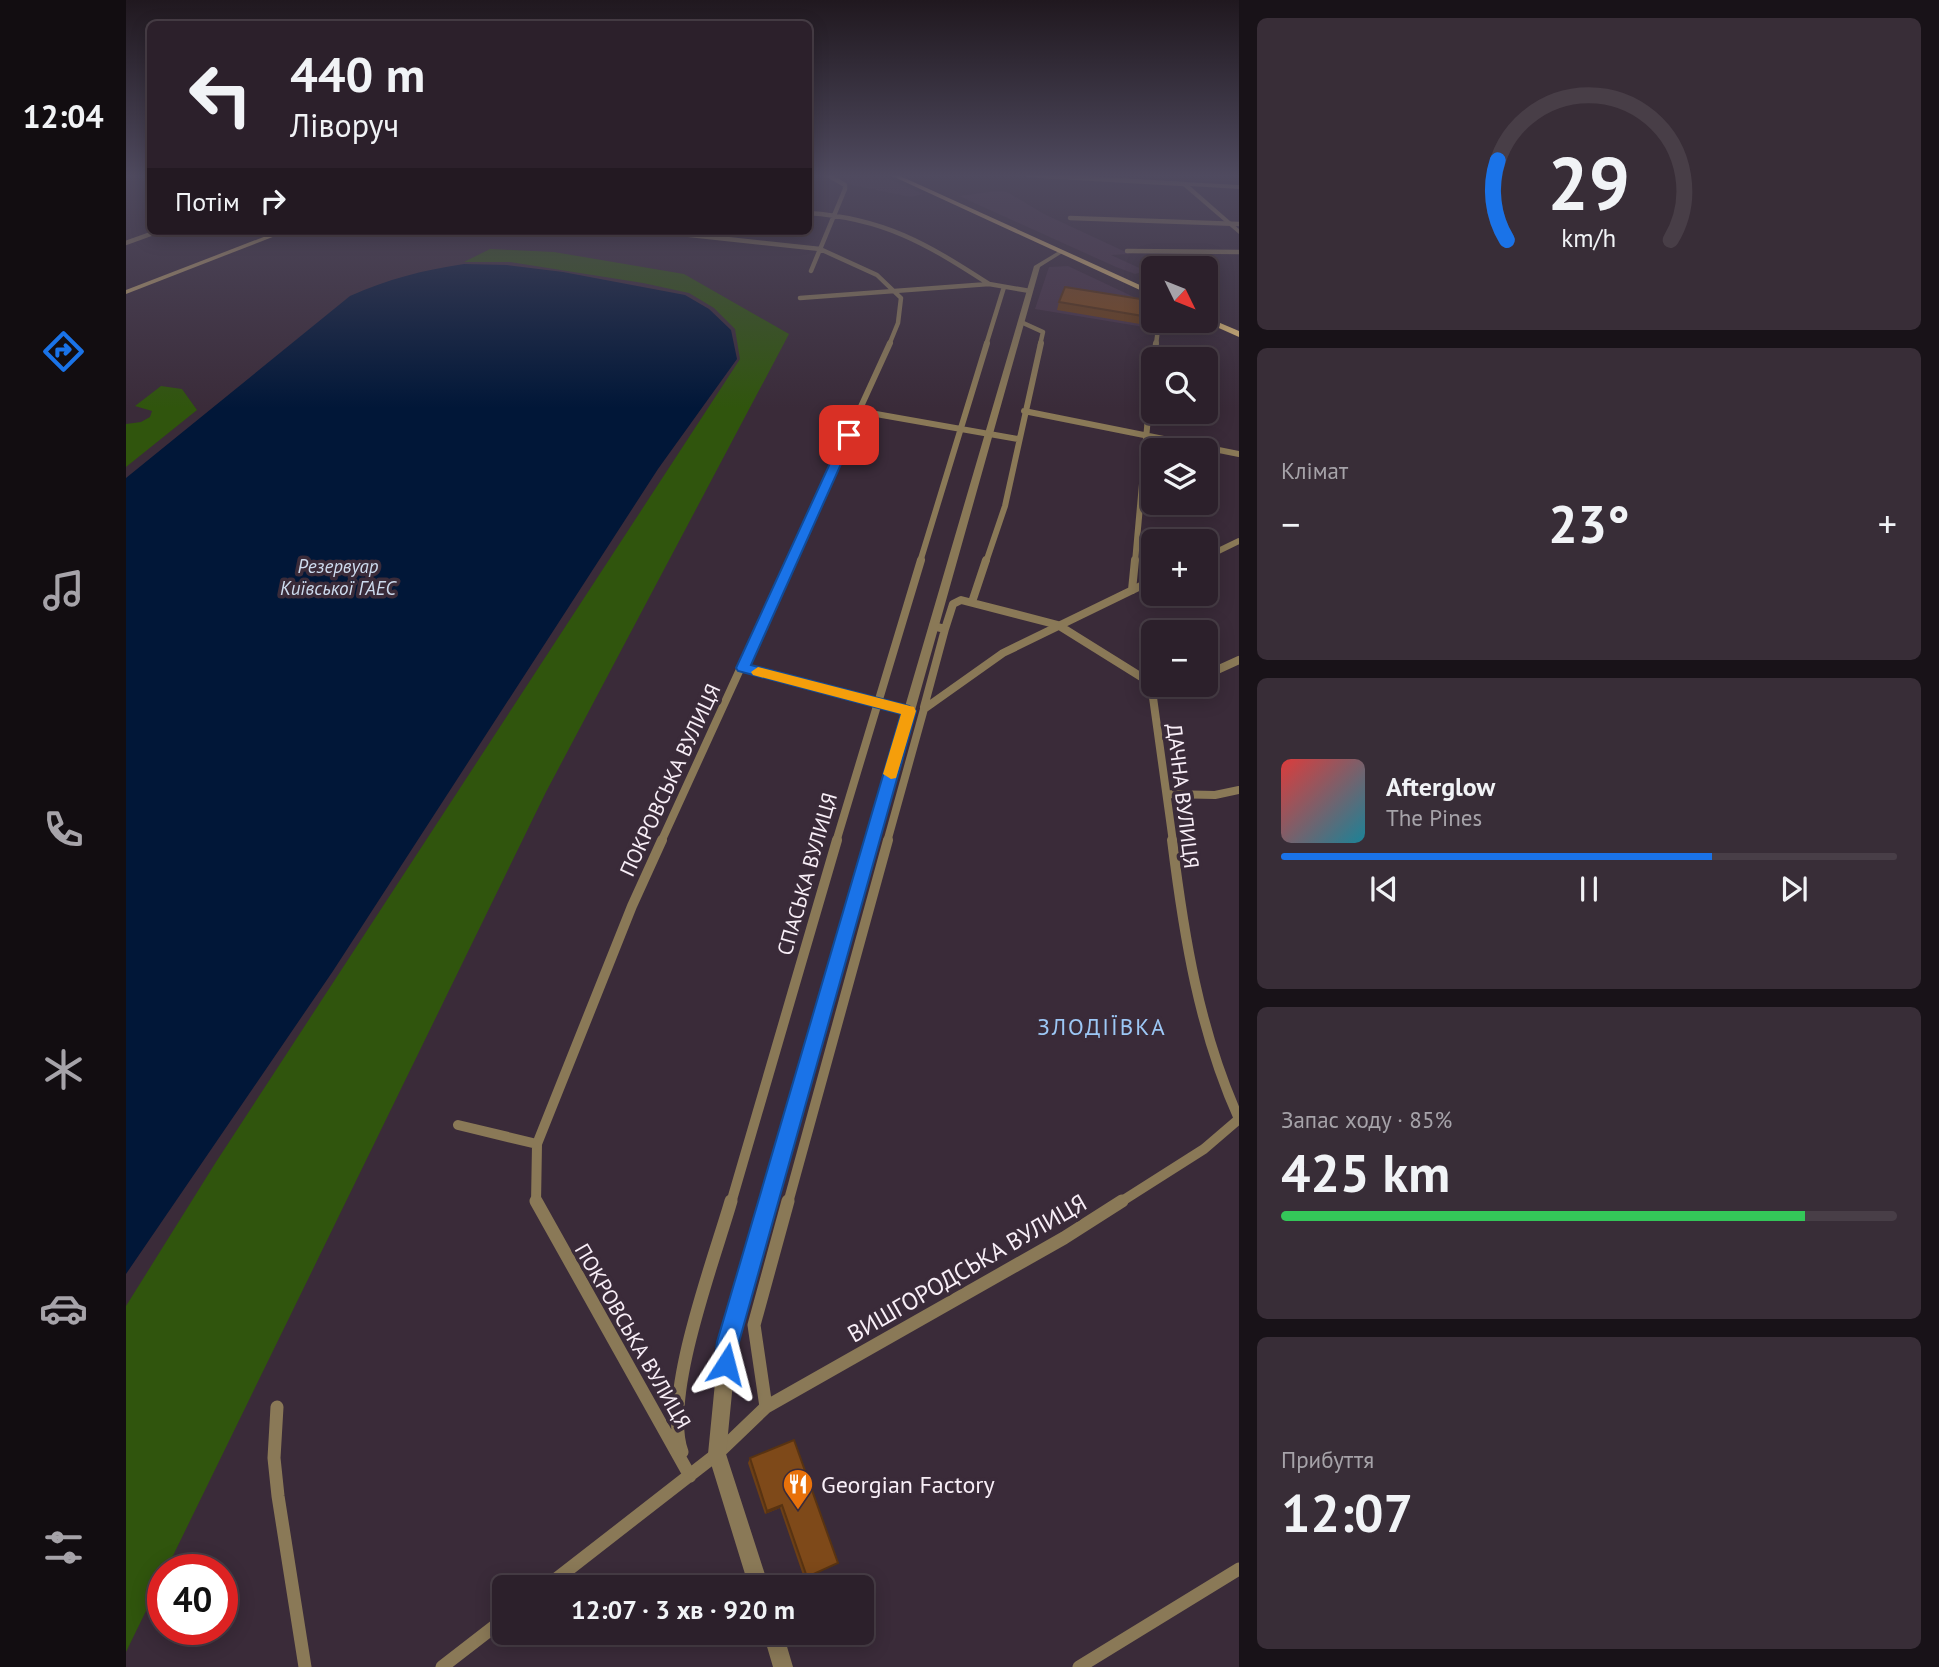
<!DOCTYPE html>
<html lang="uk">
<meta charset="utf-8">
<style>
:root{--surface:#2c202b;--page:#382d37;--text:#f1f3f6;--muted:#a6a3a9;--line:#483e47;--accent:#1a73e8}
body{margin:0;font-family:"PT Sans",sans-serif;background:var(--page);color:var(--text);height:100vh;display:flex;flex-direction:column;font-size:26px;white-space:nowrap}
*{box-sizing:border-box;margin:0}
p{font-size:23px;color:var(--muted)}
.icon{flex:none;width:38px;height:38px;fill:none;stroke:currentColor;stroke-width:2;stroke-linecap:round;stroke-linejoin:round}
.map{position:relative;flex:1;overflow:hidden}
.details{display:flex;flex-direction:column;gap:18px;padding:18px;background:#181218;width:700px}
.details>*{flex:none}
.top-card{position:absolute;left:21px;top:21px;width:665px;height:214px;border-radius:10px;box-shadow:0 4px 18px #0003,0 0 0 2px var(--line);background:#2c202b;color:var(--text);overflow:hidden}
.needle{width:46px;rotate:133deg}
.buttons{position:absolute;left:1015px;top:256px;display:grid;gap:14px}
.buttons a{display:grid;place-items:center;width:77px;height:77px;border-radius:10px;background:var(--surface);box-shadow:0 4px 18px #0003,0 0 0 2px var(--line);font-size:35px}
.speed{position:absolute;left:21px;top:1554px;display:flex;gap:14px;font-size:35px;font-weight:700;text-align:center}
.speed>*{display:grid;place-content:center;width:91px;height:91px;border-radius:50%;background:var(--surface);box-shadow:0 4px 18px #0003,0 0 0 2px var(--line);line-height:1}
.speed .limit{border:10px solid #d22;background:#fff;color:#111}
.pin{position:absolute;display:grid;place-items:center;width:60px;height:60px;color:#fff;margin:-30px;border-radius:14px;box-shadow:0 4px 10px #0006}
.me{position:absolute;width:77px;margin:-38px;rotate:9deg;stroke-linejoin:round;filter:drop-shadow(0 0 5px #0008)}
.turn{display:flex;align-items:center;gap:24px;height:147px;padding:0 28px;font-size:32px}
.turn .icon{width:91px;height:91px;stroke-width:2.5}
.turn b{display:block;font-size:49px;line-height:60px}
.then{display:flex;align-items:center;height:66px;padding:0 28px;background:#0003;gap:14px;font-size:26px}
.big{font-size:52px;font-weight:800;line-height:1.1}
.details .tile{flex:1;display:flex;flex-direction:column;justify-content:center;gap:10px;min-width:0;padding:0 24px;border-radius:10px;background:var(--page)}
.details .dial{align-items:center;gap:0}
.dial svg{height:182px;overflow:visible;fill:none;stroke:var(--line);stroke-width:7;stroke-linecap:round;text-anchor:middle}
.dial text{fill:var(--text);stroke:none}
.song{display:flex;align-items:center;gap:21px}
.cover{width:84px;height:84px;border-radius:10px;background:linear-gradient(135deg,hsl(0 70% 55%),hsl(190 70% 35%))}
.played{height:7px;border-radius:4px;background:linear-gradient(90deg,var(--accent) 70%,var(--line) 70%)}
.keys{display:flex;justify-content:space-around;direction:ltr}
.heat{display:flex;justify-content:space-between;align-items:center;font-size:38px;direction:ltr}
.charge{height:10px;border-radius:5px;background:linear-gradient(90deg,#34c759 85%,var(--line) 0)}
.trip{position:absolute;left:366px;top:1575px;width:382px;height:70px;border-radius:10px;background:var(--surface);box-shadow:0 4px 18px #0003,0 0 0 2px var(--line);font-weight:800;line-height:70px;text-align:center}
main{display:flex;flex:1;min-height:0}
.menu{display:flex;flex-direction:column;width:126px;justify-content:space-around;align-items:center;background:#120d11;color:var(--muted)}
.menu .icon{width:49px;height:49px}
.menu .current{color:var(--accent)}
.menu b{font-size:32px;color:var(--text)}
.map>svg:first-child{display:block}
.built{fill:#483447}
.green{fill:#30550d}
.water{fill:#011738}
.lines{fill:none;stroke-linecap:round;stroke-linejoin:round}
.minor-far4{stroke:#8a7957;stroke-width:4.5}
.minor-far3{stroke:#8a7957;stroke-width:6}
.minor-far2{stroke:#8a7957;stroke-width:8}
.minor-far1{stroke:#8a7957;stroke-width:10}
.minor{stroke:#8a7957;stroke-width:13}
.tertiary{fill:#8a7957;fill-rule:evenodd}
.secondary{fill:#bda26a;fill-rule:evenodd}
.primary{fill:#e5c178;fill-rule:evenodd}
.wall{fill:#6c3f16}
.shaded-wall{fill:#583312}
.building{fill:#7e4919;stroke:#583312;stroke-width:2}
.route{fill:#1a73e8;stroke:#114b97;stroke-width:2}
.slow{fill:#f59e0b}
.labels{text-anchor:middle;dominant-baseline:central;stroke-width:7;stroke-linejoin:round;paint-order:stroke}
.far-water-label{font-size:19px;font-style:italic;fill:#cddbee;stroke:#3a2b39}
.street-label{font-size:21px;fill:#f8eef7;stroke:#3a2b39}
.neighbourhood-label{font-size:23px;letter-spacing:2px;fill:#9dc8f6;stroke:#3a2b39}
.near-street-label{font-size:24px;fill:#f8eef7;stroke:#3a2b39}
.near-poi-label{font-size:24px;fill:#f8eef7;stroke:#3a2b39;text-anchor:start}
</style>
<main>
<nav class="menu">
<b>12:04</b>
<svg class="icon current" aria-label="directions" viewBox="0 0 24 24"><path d="M12 3l9 9-9 9-9-9zM9 14v-3h6M13 9l2 2-2 2"/></svg>
<svg class="icon" aria-label="music" viewBox="0 0 24 24"><path d="M9 18V5l10-2v13"/><circle cx="6" cy="18" r="3"/><circle cx="16" cy="16" r="3"/></svg>
<svg class="icon" aria-label="phone" viewBox="0 0 24 24"><path d="M5 4h4l2 5-3 2q2 4 5 5l2-3 5 2v4C11 20 4 13 5 4z"/></svg>
<svg class="icon" aria-label="climate" viewBox="0 0 24 24"><path d="M12 3v18M4 7l16 10M4 17L20 7"/></svg>
<svg class="icon" aria-label="car" viewBox="0 0 24 24"><path d="M5 17H2v-5l4-1 3-4h7l3 4 3 1v5h-3M9 17h6M6 11h13"/><circle cx="7" cy="17" r="2"/><circle cx="17" cy="17" r="2"/></svg>
<svg class="icon" aria-label="filters" viewBox="0 0 24 24"><path d="M4 7h16M4 17h16"/><circle cx="9" cy="7" r="2"/><circle cx="15" cy="17" r="2"/></svg>
</nav>
<div class="map">
<svg width="1113" height="1667" viewBox="0 0 1113 1667">
<rect width="100%" height="100%" fill="#3a2b39"/>
<!-- built -->
<path class="built" d="M707,175h48l42,19 -12,3 -60,-12z
M871,191l10,1 37,22 86,40 -19,1 35,16 -11,3 -19,-7 -157,-71z
M942,266l85,40 -3,22 -115,-19 14,-42z"/>
<!-- green -->
<path class="green" d="M364,249l64,3 130,22 105,60 -243,458 -380,778h-3v6l-37,76v-346l90,-144 524,-803 -5,-30 -21,-21 -25,-15 -46,-10 -133,-21h-46z
M35,386l21,3 15,21 -71,57v-43l15,-2 9,-5 2,-6 -17,-5z"/>
<!-- water -->
<path class="water" d="M338,264l43,1 56,7 122,23 24,14 22,21 6,29 -79,110 -325,502 -207,303v-796l224,-182c38,-17 73,-26 114,-32z"/>
<g class="lines">
<!-- minor-far4 -->
<path class="minor-far4" d="M901,175l157,9
M682,213c76,5 119,31 181,71
M944,218l169,6
M527,231l167,18 57,26 24,23 -3,25 -9,22
M0,243l33,-12
M1001,251l112,1
M685,271l34,-82v-4l-17,-10
M674,298l189,-14 41,7
M895,322l22,10 -3,13
M860,345l18,-58
M1030,345l3,-25"/>
<!-- minor-far3 -->
<path class="minor-far3" d="M1028,359l2,-16
M733,411l159,28
M898,411l215,43
M1080,557l33,-16
M664,562l100,-219
M794,562l67,-219
M860,562l19,-56 36,-163
M1009,562l18,-201"/>
<!-- minor-far2 -->
<path class="minor-far2" d="M1006,590l3,-30
M846,602l14,-42
M807,626l12,3 8,-25 8,-4 97,25 93,58 22,159
M617,668l166,43
M1080,675l33,-15
M1037,684h21
M798,707l21,-78
M1041,794l48,1 24,-5
M535,842l129,-282
M710,842l85,-282
M761,842l37,-133 79,-56 150,-73"/>
<!-- minor-far1 -->
<path class="minor-far1" d="M332,1125l79,19
M410,1203l1,-59 95,-238 30,-66
M605,1203l106,-363
M662,1203l100,-363
M993,1203l85,-54 35,-30c-40,-89 -55,-182 -67,-279"/>
<!-- minor -->
<path class="minor" d="M410,1201l154,275
M151,1407l-3,51 4,38 27,171
M640,1407l-12,-82 34,-124
M556,1452c-20,-55 32,-192 49,-251
M420,1587l171,-133 49,-47 298,-169 58,-37
M316,1667l62,-48
M953,1667l160,-98"/>
<!-- tertiary -->
<path class="tertiary" d="M1058,182l55,3v4l-49,-3 49,43v5l-57,-49z
M933,251l5,1 -24,15 -303,1075 -11,112 43,133h-20l-41,-133 11,-112 315,-1076z
M637,1633h20l10,34h-20z"/>
<!-- secondary -->
<path class="secondary" d="M153,231h9l-162,63v-4z"/>
<!-- primary -->
<path class="primary" d="M764,175h8l255,116v5z
M1080,317l33,14v6l-36,-16 3,-1z"/>
</g>
<!-- wall -->
<path class="wall" d="M933,302l84,14 -3,8 -83,-14z
M624,1458l88,105 -34,15 -24,-70 -15,6 -17,-51z"/>
<!-- shaded-wall -->
<path class="shaded-wall" d="M656,1505l-2,3 -15,6 2,-3z"/>
<!-- building -->
<path class="building" d="M939,287l82,13 -4,16 -84,-14z
M668,1440l44,123 -31,14 -25,-72 -15,6 -17,-53z"/>
<!-- sky -->
<linearGradient id="sky" x2="0" y2="1"><stop stop-color="#20181f"/><stop offset="0.43" stop-color="#4f4a5f"/><stop offset="1" stop-color="#4f4a5f" stop-opacity="0"/></linearGradient>
<rect width="1113" height="408" fill="url(#sky)"/>
<!-- route -->
<path class="route" d="M723,431l5,4 -103,230 158,41 7,5 -177,631 -5,30 -8,3 -8,-3 -4,-8 3,-22 184,-628 -163,-43 -2,-3 107,-233z"/>
<!-- slow -->
<path class="slow" d="M632,667l156,40 2,4 -20,67 -5,1 -8,-5 18,-60 -148,-39 -2,-3z"/>
<!-- icons -->
<defs>
<g id="restaurant-pin" transform="scale(1.575)"><path d="M0 17L-7.5 6A9.5 9.5 0 1 1 7.5 6Z" fill="#e8710a" stroke="#3a2b39"/><path d="M-5-6h1v4h1v-4h1v4h1v-4h1v5L-1.5 .5V6h-2V.5L-5-1ZM5-6V6H3V1.5H1.5Q1.5-4 5-6Z" fill="#fff"/></g>
</defs>
<g fill-rule="evenodd">
<use href="#restaurant-pin" x="672" y="1484"/>
</g>
<g class="labels">
<!-- far-water labels -->
<g class="far-water-label">
<text x="212" y="566">Резервуар<tspan x="212" dy="22">Київської ГАЕС</tspan></text>
</g>
<!-- street labels -->
<g class="street-label">
<text transform="translate(544 780) rotate(-65)">ПОКРОВСЬКА ВУЛИЦЯ</text>
<text transform="translate(1057 796) rotate(83)">ДАЧНА ВУЛИЦЯ</text>
<text transform="translate(681 874) rotate(-74)">СПАСЬКА ВУЛИЦЯ</text>
<text transform="translate(507 1336) rotate(60)">ПОКРОВСЬКА ВУЛИЦЯ</text>
</g>
<!-- neighbourhood labels -->
<g class="neighbourhood-label">
<text x="976" y="1026">ЗЛОДІЇВКА</text>
</g>
<!-- near-street labels -->
<g class="near-street-label">
<text transform="translate(841 1268) rotate(-30)">ВИШГОРОДСЬКА ВУЛИЦЯ</text>
</g>
<!-- near-poi labels -->
<g class="near-poi-label">
<text x="695" y="1484">Georgian Factory</text>
</g>
</g>
</svg>
<div class="buttons">
<a><svg class="needle" viewBox="-14 -14 28 28"><path d="M0-13l5 13h-10z" fill="#e53935"/><path d="M0 13l5-13h-10z" fill="#a6a3a9"/></svg></a>
<a><svg class="icon" aria-label="search" viewBox="0 0 24 24"><circle cx="10" cy="10" r="6"/><path d="M15 15l6 6"/></svg></a>
<a><svg class="icon" aria-label="layers" viewBox="0 0 24 24"><path d="M12 4l9 5-9 5-9-5zM3 14l9 5 9-5"/></svg></a>
<a>+</a>
<a>−</a>
</div>
<div class="speed"><div class="limit">40</div></div>
<div class="pin" style="left:723px;top:435px;background:#d93025"><svg class="icon" aria-label="arrive" viewBox="0 0 24 24"><path d="M6 21V4h12l-3 4 3 4H6"/></svg></div>
<svg class="me" style="left:600px;top:1364px" viewBox="-20 -20 40 40"><path d="M0-17L14 15 0 8-14 15z" fill="#1a73e8" stroke="#fff" stroke-width="4"/></svg>
<div class="trip">12:07 · 3 хв · 920 m</div>
<div class="top-card">
<div class="turn"><svg class="icon" aria-label="left" viewBox="0 0 24 24"><path d="M17 20v-9H6M10 6l-5 5 5 5"/></svg><div><b>440 m</b>Ліворуч</div></div>
<div class="then">Потім<svg class="icon" aria-label="right" viewBox="0 0 24 24"><path d="M7 20v-9h11M14 6l5 5-5 5"/></svg></div>
</div>
</div>
<section class="details">
<div class="tile dial"><svg viewBox="0 0 100 80">
<path d="M14 69A42 42 0 1 1 86 69"/>
<path d="M14 69A42 42 0 0 1 10 34" stroke="#1a73e8"/>
<text x="50" y="56" font-size="32" font-weight="700">29</text>
<text x="50" y="72" font-size="11">km/h</text>
</svg></div>
<div class="tile"><p>Клімат</p>
<div class="heat"><a>−</a><b class="big">23°</b><a>+</a></div>
</div>
<div class="tile">
<div class="song"><i class="cover"></i><div><b>Afterglow</b><p>The Pines</p></div></div>
<div class="played"></div>
<div class="keys"><svg class="icon" aria-label="previous" viewBox="0 0 24 24"><path d="M18 5L8 12l10 7zM5 5v14"/></svg><svg class="icon" aria-label="pause" viewBox="0 0 24 24"><path d="M8 5v14M16 5v14"/></svg><svg class="icon" aria-label="next" viewBox="0 0 24 24"><path d="M6 5l10 7-10 7zM19 5v14"/></svg></div>
</div>
<div class="tile"><p>Запас ходу · 85%</p><b class="big">425 km</b><div class="charge"></div></div>
<div class="tile"><p>Прибуття</p><b class="big">12:07</b></div>
</section>
</main>
